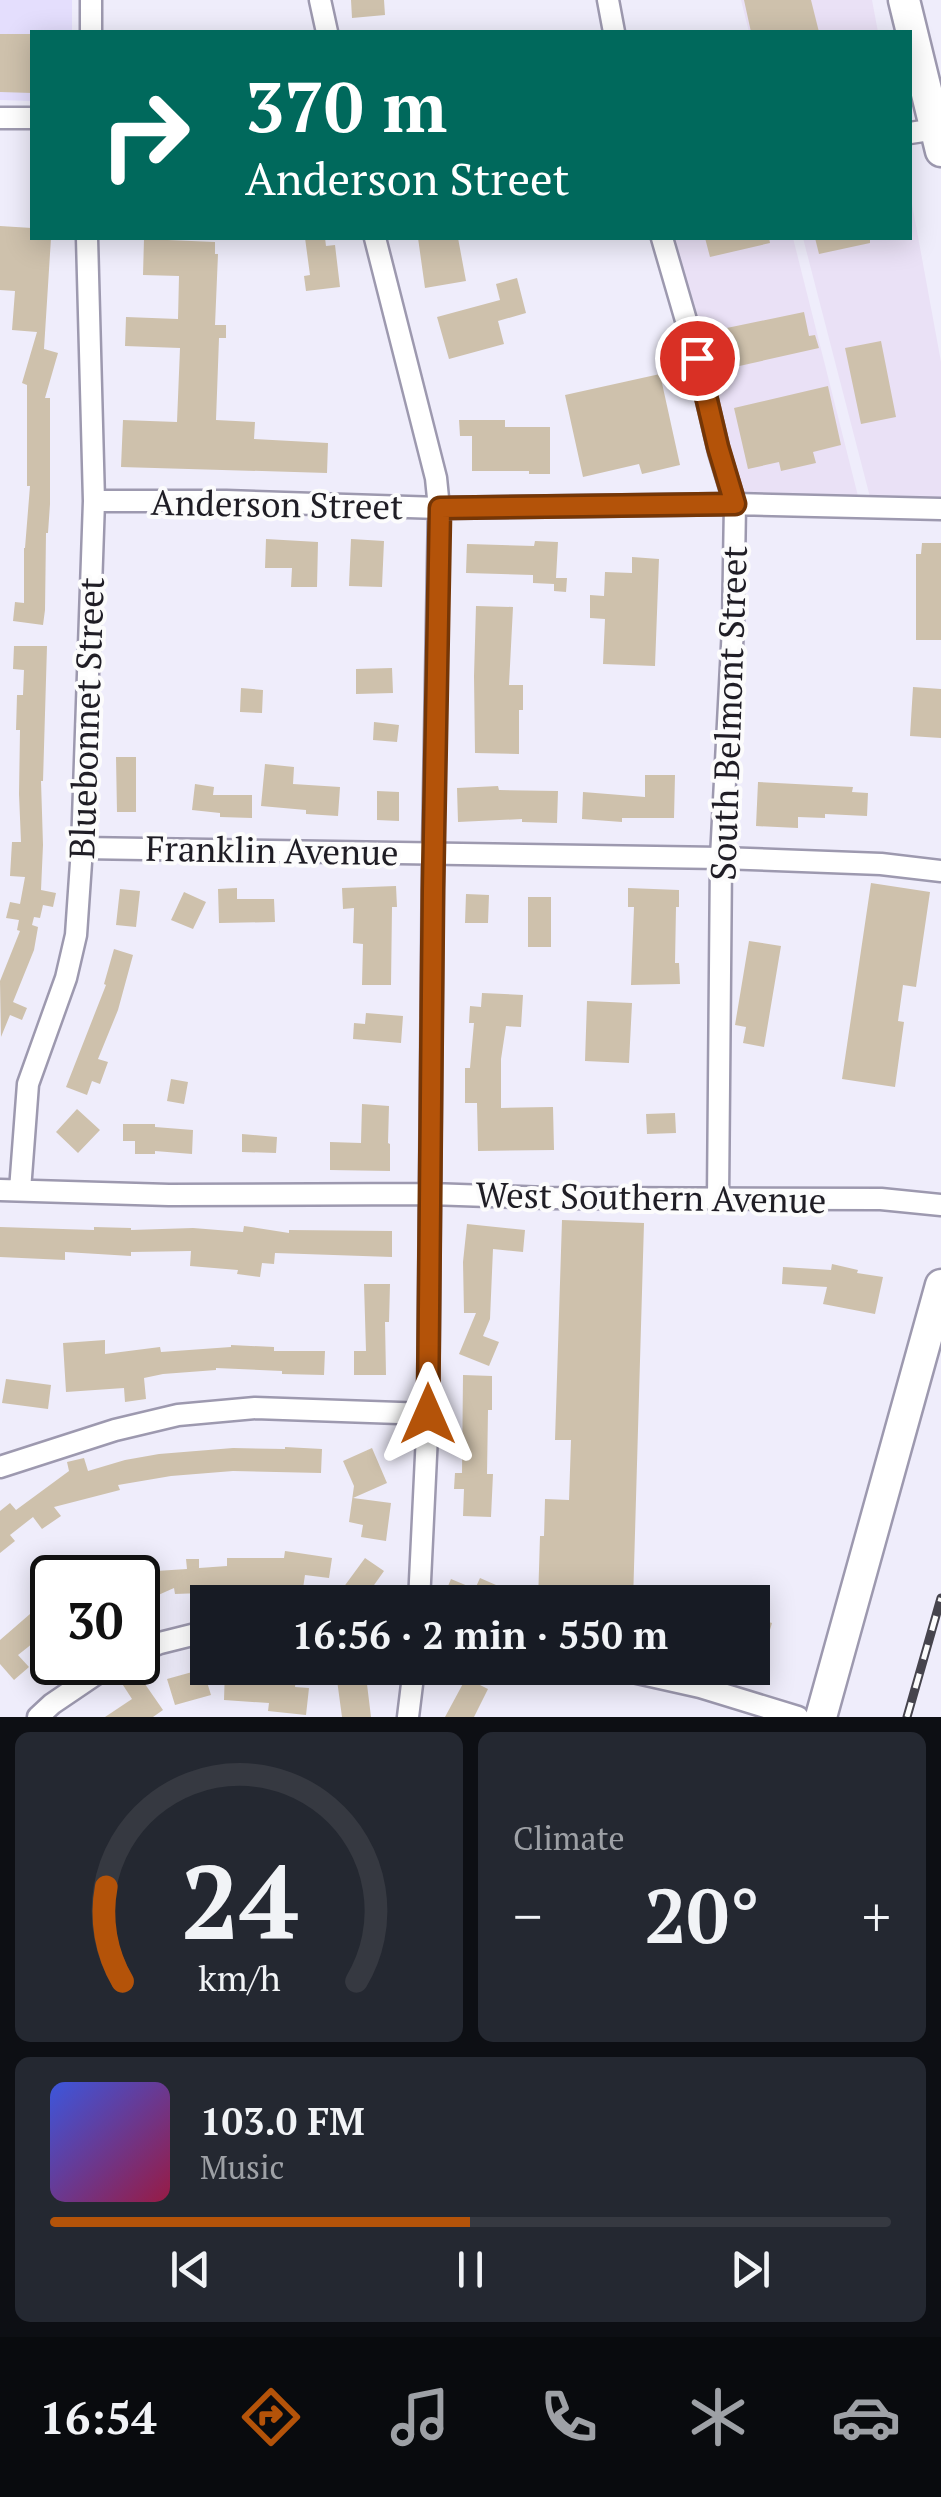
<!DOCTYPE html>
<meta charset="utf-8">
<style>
:root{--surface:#171b24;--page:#242831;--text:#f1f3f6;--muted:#9ea1a6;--line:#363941;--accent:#b45309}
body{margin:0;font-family:"PT Serif",serif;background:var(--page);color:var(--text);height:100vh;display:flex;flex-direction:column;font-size:38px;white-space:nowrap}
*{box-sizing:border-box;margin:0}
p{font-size:32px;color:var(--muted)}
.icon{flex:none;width:55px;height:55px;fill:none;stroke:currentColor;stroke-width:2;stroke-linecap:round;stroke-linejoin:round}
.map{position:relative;height:1717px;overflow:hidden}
.panel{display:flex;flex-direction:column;gap:15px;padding:15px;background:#0d0f14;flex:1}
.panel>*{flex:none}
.banner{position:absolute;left:30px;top:30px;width:882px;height:210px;border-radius:0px;box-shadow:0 5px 25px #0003;background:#00695c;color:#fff;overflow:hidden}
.speed{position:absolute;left:30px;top:1555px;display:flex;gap:20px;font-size:50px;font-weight:700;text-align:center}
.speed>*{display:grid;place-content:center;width:130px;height:130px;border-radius:50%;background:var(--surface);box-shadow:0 5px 25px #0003;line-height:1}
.speed .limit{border:5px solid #111;border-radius:15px;background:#fff;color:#111}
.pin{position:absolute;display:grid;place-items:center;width:85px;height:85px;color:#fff;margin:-42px;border:5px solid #fff;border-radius:50%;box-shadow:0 2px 10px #0007}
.me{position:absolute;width:110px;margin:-55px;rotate:0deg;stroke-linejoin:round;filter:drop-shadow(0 0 8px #0008)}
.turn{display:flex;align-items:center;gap:35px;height:210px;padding:0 50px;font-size:45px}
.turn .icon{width:130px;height:130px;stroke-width:2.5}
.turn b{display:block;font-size:70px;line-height:85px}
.big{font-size:75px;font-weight:600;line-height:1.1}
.panel .card{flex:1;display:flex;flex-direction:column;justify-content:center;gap:15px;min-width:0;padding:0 35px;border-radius:15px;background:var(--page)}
.panel .dial{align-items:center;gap:0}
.dial svg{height:260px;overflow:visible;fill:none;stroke:var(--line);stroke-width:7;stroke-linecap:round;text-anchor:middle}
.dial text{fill:var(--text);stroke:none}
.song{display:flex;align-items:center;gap:30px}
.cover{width:120px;height:120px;border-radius:15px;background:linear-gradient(135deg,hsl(230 70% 55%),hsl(340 70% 35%))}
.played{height:10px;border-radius:5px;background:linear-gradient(90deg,var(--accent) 50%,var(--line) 50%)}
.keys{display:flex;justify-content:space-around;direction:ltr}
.heat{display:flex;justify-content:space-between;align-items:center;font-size:55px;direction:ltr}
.panel .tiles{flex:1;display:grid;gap:15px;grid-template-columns:1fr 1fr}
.card:last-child{grid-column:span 2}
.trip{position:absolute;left:190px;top:1585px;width:580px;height:100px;border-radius:0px;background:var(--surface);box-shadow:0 5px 25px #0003;font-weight:600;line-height:100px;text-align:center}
.menu{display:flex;height:160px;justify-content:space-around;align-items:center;background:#090b0e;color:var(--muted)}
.menu .icon{width:70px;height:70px}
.menu .selected{color:var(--accent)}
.menu b{font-size:45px;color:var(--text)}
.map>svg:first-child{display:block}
.commercial{fill:#eae1f6}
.built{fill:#e4defd}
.building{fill:#cec1ac}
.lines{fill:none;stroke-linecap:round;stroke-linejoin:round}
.minor-casing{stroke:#9d99af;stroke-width:25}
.primary-casing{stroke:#9d99af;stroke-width:35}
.minor{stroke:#fff;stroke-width:20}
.primary{stroke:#fff;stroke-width:30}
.rail-casing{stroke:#46444d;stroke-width:9}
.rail{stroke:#fcfcfc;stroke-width:5;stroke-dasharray:15;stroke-linecap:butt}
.route-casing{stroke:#753606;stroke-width:25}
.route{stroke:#b45309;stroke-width:18}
.labels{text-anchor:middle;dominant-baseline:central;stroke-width:8;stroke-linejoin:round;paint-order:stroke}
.street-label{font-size:35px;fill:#1f1d25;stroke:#fcfcfc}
</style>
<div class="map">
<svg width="941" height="1717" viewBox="0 0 941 1717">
<rect width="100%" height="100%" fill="#efedfb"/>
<!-- commercial -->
<path class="commercial" d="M741,0h131l6,32h-129z
M910,193l31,169v138l-70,1 -68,-263h107z
M671,238h122l66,262 -118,-6z"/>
<!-- built -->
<path class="built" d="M0,0h72v32h-40v69l-32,-1z"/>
<!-- building -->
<path class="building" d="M351,0h33l1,15 -33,3z
M744,0h67l8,32h-68z
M0,34h32v59l-32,-1z
M0,226l32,2v10h19l-7,111 14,4 -13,45h5v106l-2,29h-2l-1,77 -2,15 -30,-4 2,-19 9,1v-55h1l5,-62h-3v-101l-5,-2 15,-51 -25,-2 3,-39 -15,-1z
M305,238h20l1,8 9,-1 5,42 -34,4 -2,-15 6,-1z
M418,238h40l8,43 -41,7z
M705,238h64l1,5 -60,14z
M815,238h55v5l-51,11z
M144,239l71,3v12h3l-3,71h11v13h-7l-3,82 39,2 -1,17 74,4 -1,30 -206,-6 2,-47 54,2 3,-74 -55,-2 1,-29 52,2 1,-43 -36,-1z
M517,278l9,35 -28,8 6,23 -55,15 -12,-42 63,-17 -4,-16z
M804,312l5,24 6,-1 4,13 -93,21 -9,-39z
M881,341l15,76 -35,7 -16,-76z
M660,374l20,91 -38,9 -3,-10 -56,13 -18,-82z
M828,386l13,59 -28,7 3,11 -35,8 -2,-9 -31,7 -14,-61z
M459,420h46v7h45v47h-21v-3h-57v-35h-12z
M266,539l52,3 -1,45h-26l1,-19h-27z
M351,539l33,2 -2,46 -33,-1z
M535,541l23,1 -2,36h11l-1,14 -12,-1v-7l-21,-1v-8l-67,-2 1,-29 67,2z
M922,543h19v97h-25v-86h5z
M632,557l27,2 -4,107 -52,-2 2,-45 -15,-1v-23l14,1 1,-24 27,1z
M476,606l37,1 -4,78h14v25h-4v44l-44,-1 -1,-77z
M14,646h33l-4,135h-2l2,64 -2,45 15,3 -3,14 -10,-2 -3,13 -6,-1 -2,8 6,2 -4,23 -21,52 14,6 -5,12 -12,-5 -9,22 -1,-56 20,-50 -3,-1 2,-10 -13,-2 4,-16 10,2 5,-27 -15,-1 2,-34h9l-2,-48 1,-64h-4l1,-35h6l1,-25 -11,-1z
M392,668l1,25 -37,1v-25z
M913,687l28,2v49l-31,-2z
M241,688l22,2 -1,23 -22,-1z
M374,722l25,3 -2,17 -24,-2z
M116,757h20v55h-19z
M265,764l29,3 -1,17 47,3 -2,29 -32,-2v-4l-45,-4z
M645,775h30l-1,43h-52v4l-40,-3 1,-27 62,5z
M758,782l95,5 -1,5 16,1 -1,23 -42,-2v4l-27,-1v11l-42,-2z
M195,784l19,3 -1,8h39v23l-32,-1v-4l-28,-3z
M498,786l1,4 59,1 -1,32 -35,-1v-3l-64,3 -1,-34z
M377,791l22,1v29l-22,-1z
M871,883l59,9 -14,95 -13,-2 -5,36 6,1 -9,65 -53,-8z
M396,886l1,21h-5l-1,78h-29l1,-41 -10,-1 1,-35 -11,1 -1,-21z
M237,888v11h37l1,23 -56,1 -1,-34z
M628,888l51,2v17h-3l-1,56h4l1,21 -49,1 3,-78h-6z
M120,889l20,2 -4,36 -20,-2z
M184,892l22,10 -13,27 -22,-9z
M466,894l23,1 -1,28h-23z
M528,897h23v50h-23z
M749,941l32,5 -17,101 -21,-4 3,-16 -11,-2z
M114,949l19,6 -15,55 -20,49 10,3 -8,22 -8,-3 -5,14 -21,-8 40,-102 -2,-1z
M482,993l41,2 -2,32 -15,-1 -5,33v49l52,-1 1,43 -76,1 -1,-48h-12v-35h5l4,-45h-5l1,-17 11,1z
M587,1001l45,2 -3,60 -44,-2z
M366,1013l37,3 -2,27 -48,-4 1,-16 11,1z
M171,1079l17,3 -4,22 -17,-3z
M362,1104l27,2 -1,37 2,1v27l-60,-1v-28l31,1z
M77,1109l23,21 -22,23 -22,-21z
M675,1113l1,20 -29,1 -1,-20z
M123,1124h32v3l38,3 -1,24 -37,-3v3h-20v-13h-12z
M242,1134l35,3 -1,16 -34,-1z
M562,1220l82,3 -11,379h-95l2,-66h4l1,-37 24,1 2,-60h-16z
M467,1224l58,6 -2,22 -30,-3 -3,70 -7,17 16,6 -10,24 -30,-12 17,-41h-12l-1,-51z
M244,1226l45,7v-3l103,1v26l-117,-4 -1,11 -12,-1 -2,14 -23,-3 1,-4 -48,-4 1,-15 -60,1v4l-66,-4v8l-65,-3v-30l94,3v-3l37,1v2l62,-2 50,4z
M832,1264l26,6 -1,3 26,4 -8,37 -52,-10 4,-17 -45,-3 1,-17 48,3z
M364,1284h26l-1,38h-4l1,53h-32v-24h12z
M105,1340v14l55,-7 1,5 70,-5v-2l43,2v4h51l-1,24 -42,-1v-3l-66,-3v2l-53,4 -19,4 2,21 -21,3 -1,-14 -58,4 -3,-49z
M463,1375l29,1v34h-4l-1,64h6l-2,43 -28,-1 1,-27h-10l1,-16h7z
M6,1379l45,6 -3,24 -46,-6z
M285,1447l37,2 -1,24 -88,-2 -62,5 -53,9 2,5 -66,17 7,9 -19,13 -9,-12 -23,18 5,6 -15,12v-42l10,-8 6,7 53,-39 -2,-9 17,-4 4,13 37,-11 34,-6 74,-6 52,1z
M372,1448l15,35 -34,15 38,5 -5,38 -25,-4 2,-12 -14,-3 5,-36 -11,-25z
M285,1551l47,7 -3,20 -24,-3 -3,20 -22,-3v-2l-105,4 -1,-6 -36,16v-37l13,-6 5,10 31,-2 -1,-10h13v9l28,-2v-8h57z
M365,1558l19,13 -22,31 -19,-14z
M480,1578l16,7 -3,7 24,10h-63l-11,-4 8,-19 24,10z
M45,1601l7,10v17l-34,27 11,12 -15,13 -14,-16v-24z
M752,1617l20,6 -16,54 -4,-1z
M225,1668l72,1 -2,18 14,1 -3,27 -38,-4 1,-8 -45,-3z
M203,1669l8,26 -36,10 -8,-26z
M136,1671l27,39 -10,7h-48l27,-18 -11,-17z
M366,1676l5,41h-29l-5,-37z
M466,1678l22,11 -14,28h-29z"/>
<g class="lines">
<!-- minor casing -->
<g class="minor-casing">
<path id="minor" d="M320,0l7,32
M608,0l6,32
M91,32v-32
M0,118h32
M910,133l26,-4
M375,238l61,240 3,30 -6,344 -5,562 -9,188
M662,238l35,120 22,94 16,52 -2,123 -12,231 -3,341
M94,501h132l213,7 296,-4 206,5
M82,848l639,10 160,6 60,7
M0,1190l169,5 261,-1 119,4 332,1 60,6
M20,1190l8,-106 38,-106 10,-43 6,-87 12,-347 -7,-263
M0,1467l115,-37 63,-15 77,-7 173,6
M138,1652l22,-9 48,-12
M615,1668l85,19 98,30
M38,1717l14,-13 62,-42
M408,1717l6,-49"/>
</g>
<!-- primary casing -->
<g class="primary-casing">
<path id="primary" d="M904,0l37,151
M821,1717l120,-432"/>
</g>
<!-- minor -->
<use href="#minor" class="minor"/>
<!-- primary -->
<use href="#primary" class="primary"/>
<!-- rail casing -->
<g class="rail-casing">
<path id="rail" d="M907,1717l34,-119"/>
</g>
<!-- rail -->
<use href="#rail" class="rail"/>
</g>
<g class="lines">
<!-- route casing -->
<g class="route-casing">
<path id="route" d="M428,1414l5,-524 7,-382 295,-4 -17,-57 -21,-89"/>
</g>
<!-- route -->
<use href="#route" class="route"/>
</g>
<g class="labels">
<!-- street labels -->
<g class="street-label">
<text transform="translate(277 504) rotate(1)">Anderson Street</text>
<text transform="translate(728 713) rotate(-88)">South Belmont Street</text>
<text transform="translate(86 718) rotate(-88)">Bluebonnet Street</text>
<text transform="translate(272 850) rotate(1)">Franklin Avenue</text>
<text transform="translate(651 1197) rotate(1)">West Southern Avenue</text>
</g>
</g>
</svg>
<div class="speed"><div class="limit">30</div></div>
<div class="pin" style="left:697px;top:358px;background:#d93025"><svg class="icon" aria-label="arrive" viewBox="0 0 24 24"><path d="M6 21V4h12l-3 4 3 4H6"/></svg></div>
<svg class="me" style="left:428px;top:1414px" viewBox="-20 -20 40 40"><path d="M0-17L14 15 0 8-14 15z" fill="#b45309" stroke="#fff" stroke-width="4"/></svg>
<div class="trip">16:56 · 2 min · 550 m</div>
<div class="banner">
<div class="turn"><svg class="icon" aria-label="right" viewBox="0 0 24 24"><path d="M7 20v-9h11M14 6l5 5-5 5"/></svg><div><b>370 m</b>Anderson Street</div></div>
</div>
</div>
<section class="panel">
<div class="tiles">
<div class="card dial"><svg viewBox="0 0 100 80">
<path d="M14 69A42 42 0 1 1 86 69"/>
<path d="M14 69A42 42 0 0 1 9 40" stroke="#b45309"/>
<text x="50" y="56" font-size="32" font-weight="700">24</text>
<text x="50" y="72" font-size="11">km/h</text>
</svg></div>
<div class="card"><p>Climate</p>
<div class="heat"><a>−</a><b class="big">20°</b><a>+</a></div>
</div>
<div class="card">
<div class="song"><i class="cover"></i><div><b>103.0 FM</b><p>Music</p></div></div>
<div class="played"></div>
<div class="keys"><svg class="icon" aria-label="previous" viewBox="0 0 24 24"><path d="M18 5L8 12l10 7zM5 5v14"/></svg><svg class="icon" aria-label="pause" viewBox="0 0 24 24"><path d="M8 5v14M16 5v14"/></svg><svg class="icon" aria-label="next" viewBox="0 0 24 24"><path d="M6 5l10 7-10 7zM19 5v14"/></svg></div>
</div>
</div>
</section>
<nav class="menu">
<b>16:54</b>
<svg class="icon selected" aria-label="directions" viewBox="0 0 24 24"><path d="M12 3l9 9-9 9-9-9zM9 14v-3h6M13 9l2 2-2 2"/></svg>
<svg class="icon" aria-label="music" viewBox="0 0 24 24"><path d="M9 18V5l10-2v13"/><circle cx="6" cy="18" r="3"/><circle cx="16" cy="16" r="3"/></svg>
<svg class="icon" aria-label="phone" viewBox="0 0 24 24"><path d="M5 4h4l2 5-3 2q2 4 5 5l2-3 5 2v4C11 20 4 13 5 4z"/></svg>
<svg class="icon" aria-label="climate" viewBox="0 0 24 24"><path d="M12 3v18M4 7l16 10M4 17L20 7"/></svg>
<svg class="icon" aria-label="car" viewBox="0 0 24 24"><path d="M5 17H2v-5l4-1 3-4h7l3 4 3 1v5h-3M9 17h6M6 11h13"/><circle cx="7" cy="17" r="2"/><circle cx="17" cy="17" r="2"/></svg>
</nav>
